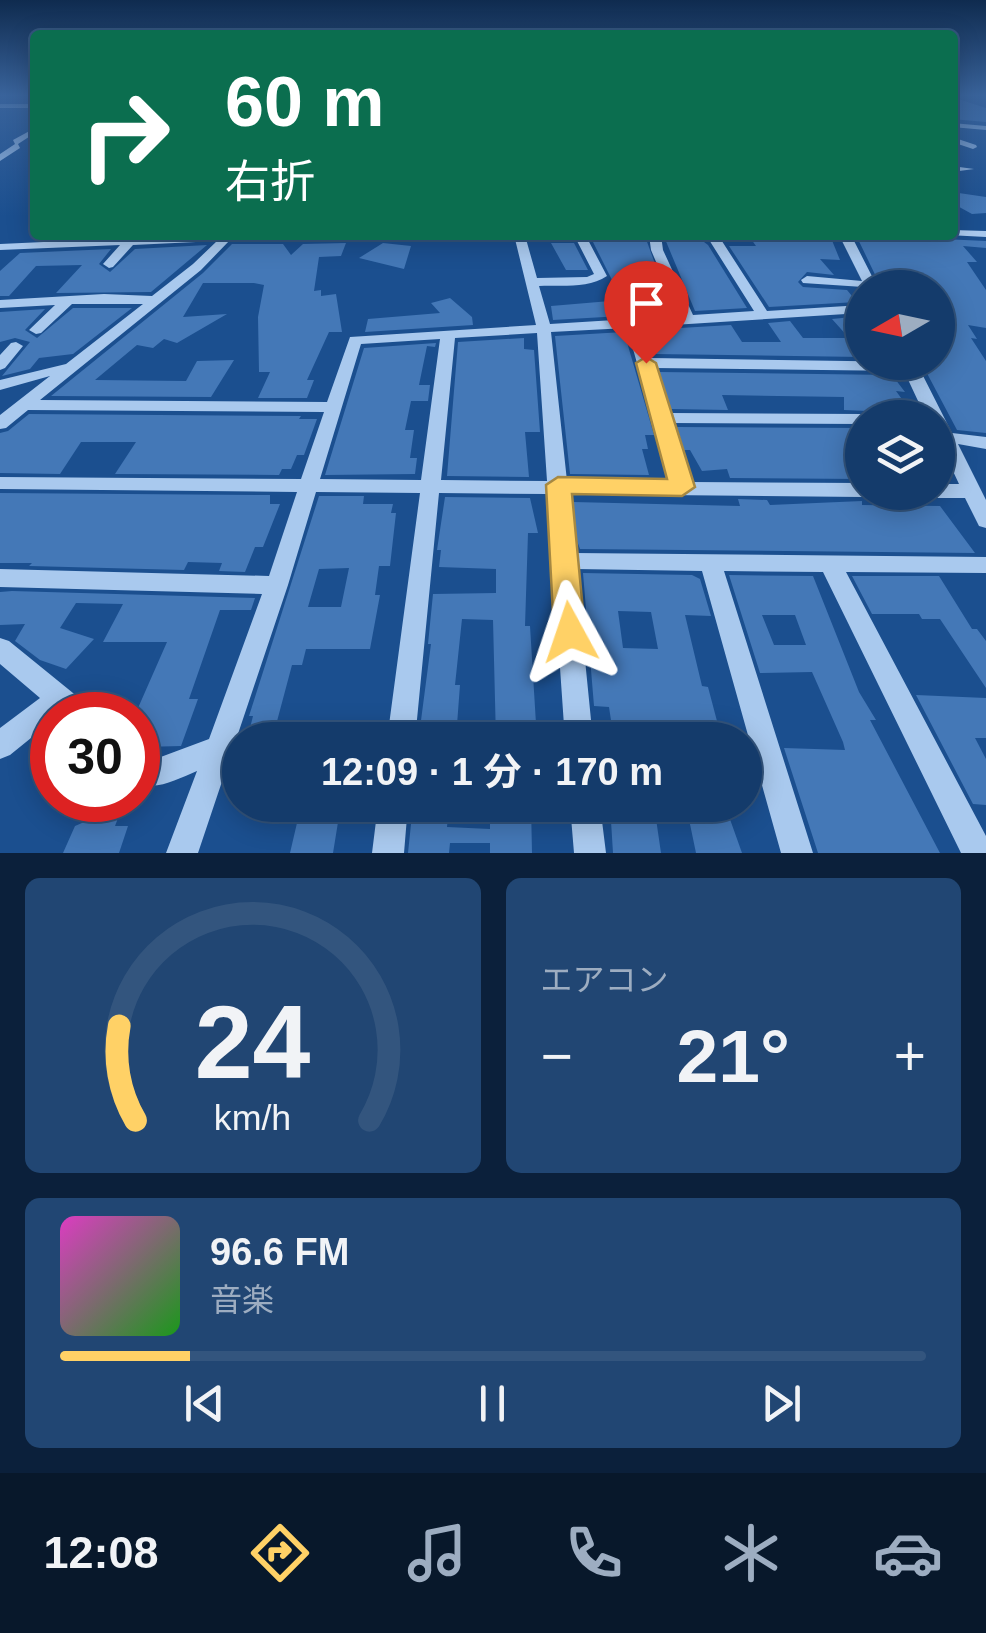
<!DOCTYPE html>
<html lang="ja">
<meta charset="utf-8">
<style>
:root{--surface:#143b6b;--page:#214673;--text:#f1f3f6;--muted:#9dadc1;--line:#33557e;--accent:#ffd166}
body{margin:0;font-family:Arial,"Noto Sans JP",sans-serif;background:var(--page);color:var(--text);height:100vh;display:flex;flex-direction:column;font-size:38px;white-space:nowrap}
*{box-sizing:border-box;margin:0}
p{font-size:32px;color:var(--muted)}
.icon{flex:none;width:55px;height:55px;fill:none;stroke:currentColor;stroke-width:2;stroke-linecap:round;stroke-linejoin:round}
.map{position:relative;height:853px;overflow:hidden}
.panel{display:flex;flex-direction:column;gap:25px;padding:25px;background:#0b203b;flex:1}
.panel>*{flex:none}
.guide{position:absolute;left:30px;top:30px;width:928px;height:210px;border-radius:10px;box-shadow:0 5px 25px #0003,0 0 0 2px var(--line);background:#0b6e4f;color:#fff;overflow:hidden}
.needle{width:65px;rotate:261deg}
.fabs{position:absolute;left:845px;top:270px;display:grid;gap:20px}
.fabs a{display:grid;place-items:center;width:110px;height:110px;border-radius:50%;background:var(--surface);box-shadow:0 5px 25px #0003,0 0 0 2px var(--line);font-size:50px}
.speed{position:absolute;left:30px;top:692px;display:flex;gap:20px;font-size:50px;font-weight:700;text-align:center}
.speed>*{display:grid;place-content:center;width:130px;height:130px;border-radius:50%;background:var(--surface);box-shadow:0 5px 25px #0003,0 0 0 2px var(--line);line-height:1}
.speed .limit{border:15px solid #d22;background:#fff;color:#111}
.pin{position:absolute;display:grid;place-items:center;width:85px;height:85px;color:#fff;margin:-102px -42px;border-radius:50% 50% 50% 0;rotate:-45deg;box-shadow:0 0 10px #0007}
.pin .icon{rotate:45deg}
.me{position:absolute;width:110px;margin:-55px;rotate:355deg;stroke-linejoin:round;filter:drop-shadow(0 0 8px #0008)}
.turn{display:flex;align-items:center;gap:35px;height:210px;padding:0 30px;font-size:45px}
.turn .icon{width:130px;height:130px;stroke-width:2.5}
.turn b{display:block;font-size:70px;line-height:85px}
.big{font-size:75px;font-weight:700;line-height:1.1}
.panel .widget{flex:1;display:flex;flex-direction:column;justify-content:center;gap:15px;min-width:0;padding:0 35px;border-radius:15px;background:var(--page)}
.panel .dial{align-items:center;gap:0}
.dial svg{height:260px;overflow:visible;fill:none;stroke:var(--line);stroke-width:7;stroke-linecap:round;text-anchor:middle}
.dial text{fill:var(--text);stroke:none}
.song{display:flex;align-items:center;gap:30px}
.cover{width:120px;height:120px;border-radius:15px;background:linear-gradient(135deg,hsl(310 70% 55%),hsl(120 70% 35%))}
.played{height:10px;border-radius:5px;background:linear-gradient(90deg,var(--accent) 15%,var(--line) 15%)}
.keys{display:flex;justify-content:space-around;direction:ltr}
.heat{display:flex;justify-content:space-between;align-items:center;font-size:55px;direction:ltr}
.panel .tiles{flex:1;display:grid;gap:25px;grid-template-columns:1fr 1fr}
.widget:last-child{grid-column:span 2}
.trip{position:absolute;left:222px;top:722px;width:540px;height:100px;border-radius:50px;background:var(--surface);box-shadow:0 5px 25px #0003,0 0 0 2px var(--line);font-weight:700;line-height:100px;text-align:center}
.menu{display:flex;height:160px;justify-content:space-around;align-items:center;background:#08182b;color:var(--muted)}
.menu .icon{width:70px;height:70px}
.menu .on{color:var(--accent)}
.menu b{font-size:45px;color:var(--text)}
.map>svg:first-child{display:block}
.building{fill:#4478b7;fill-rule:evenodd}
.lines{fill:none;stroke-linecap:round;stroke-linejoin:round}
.minor{fill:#a9c9ee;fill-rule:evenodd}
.route{fill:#ffd166;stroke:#a68842;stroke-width:2.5}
</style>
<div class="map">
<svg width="986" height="853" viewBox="0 0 986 853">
<rect width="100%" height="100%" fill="#1b4f8f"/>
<!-- building -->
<path class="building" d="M952,97l34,11v14l-34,-3z
M952,192l34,5v16l-14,1 -20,-11z
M856,235l130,6v7l-23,-2 14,16h-10l19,28v38l-18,-3 9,14 -6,-1 15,23v72l-29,-3 -36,-68h17v-74l-57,-1z
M831,238l9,22 -20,-1 14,16 -27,-3 -9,10 5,5 44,3 10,12 -88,5 -40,-61h27l-5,-7z
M620,239h26l27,74 -120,7 -2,-14 71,-6 -29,-58h29z
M665,239h35l8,6 39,63 -52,3z
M346,243l-5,13 -22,1 -5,34 7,-1v6l15,-2 6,38h-13l-22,48h7l-7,18h-49l12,-26h-11l-1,-55 6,-32 -10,-2h-51l-20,34 44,-3 -50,29 -13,-4 -11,9 -16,-3 -42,35 91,1 11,-20 37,-1 -23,37 -160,-1 152,-123 29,-29h51l8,11 12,-11z
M383,243l28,3 -7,23 -45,-11z
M551,243h23l14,27h-22z
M207,245l-56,47 -95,1 26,-28 -46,1 -27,30h-9v-25l20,-18 91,-4 -12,15 11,8 25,-23z
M450,298l22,19 1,8 -108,7 3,-13 72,-6 -9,-10z
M73,308h59l-59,46 -34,4 -9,11 -28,7 28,-34 -15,-4 -15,4v-30l45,-3 -20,21 12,8z
M852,317l10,11v29l-208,-3 -8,-24 85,-5 11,17h39l-13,-19 22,-2 13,17h46l-17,-19z
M624,332l30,103h-9l3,14h-6l7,26 -79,-1 -15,-138z
M524,338v11l10,1 6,82h-15l4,45 -82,-1 11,-134z
M436,343l-1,4 -8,-1 -8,39h11l-2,16h-17l-6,29h9l-4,28h7l-2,16 -90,1 39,-127z
M659,372l233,3 13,17 -9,-1 16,22 -68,-3v-13l-122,-2 6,15 -57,-1z
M29,414l272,2 -2,3h18l-13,36h-7l-6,14h-9l-3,6 -164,-1 21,-32h-55l-21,32 -60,-1v-40l8,-2z
M677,427l185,1v51l-132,-1 -3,-9 -25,2 -12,-21h-6z
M0,493l270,2v9h10l-17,43h-8l-10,25 -26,-1 3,-8 -34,-1 -4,8 -155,-4 3,-3h-32z
M319,496h45l-1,8h30l-2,9h5l-6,53h-11l-4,29h5l-10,54h-64l-4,16h-10l-20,75h-25l6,-24h-4zM349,568l-8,39h-33l11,-38z
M445,497l85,1 8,35h-10l-3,93h5l7,114h-41l-3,-120 -31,-1 -7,66h5l-4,53 -23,-1 1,-8 -14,-1 11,-84h-3l5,-50 63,-1v-24l-57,-2 2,-17h-4z
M738,499l29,1 3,5 92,-4v4l78,1 35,47 -395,-4 -4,-11 -3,-36 167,4z
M583,573l109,2 8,4 11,37 -26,-1 17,71 6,1 14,53h-49l-3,-12 -58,-1 -3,-20 -15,-1zM618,611l33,1 7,37 -35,-1z
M729,575l84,1 46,116 17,28h-6l70,133h-122l-34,-105 61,2 -2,-8 -31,-70 -52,1zM762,615h33l11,30h-32z
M852,576h87l33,53h5l9,12v47l-46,-69h-18l-3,-5h-47z
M0,592l12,-1 243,7 -4,12h-31l-31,89h9l-17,47 -38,1 5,-12h-10v-27l29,-66h-64l20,-38 -47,-1 -16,25 34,11 -28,30 -26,-9 -25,-19 10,-17 -25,1z
M916,695l70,3v40h-11l11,21v46l-13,-1z
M98,800h27l-10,26h13l-9,27h-56l12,-27 23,-10z
M413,805h36l-2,22 43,2v-24h41l1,48h-42v-10h-40l-1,10h-41z
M610,805h44l7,48h-48z
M686,805l40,3 16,45h-46z
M300,810h40l-7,43h-43z"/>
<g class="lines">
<!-- minor -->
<path class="minor" d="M0,104h35v4h-35z
M952,123l34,3v4l-34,-3z
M35,128v5l-17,11 2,4 -20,13v-7l15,-10 -2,-4z
M952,137l24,8 1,2 -4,2 -21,-7z
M952,166l22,3 -22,3z
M952,230l34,1v6l-38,-2h4z
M196,235h415l-6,3h-18l20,38c-19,13 -45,9 -68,10l11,38 129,-8 -28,-66 -2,-15h12l2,15 30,65 61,-4 -48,-76h12l49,76 95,-6v8l-221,14 10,31 265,4 36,71 34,4v12l-28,-5 28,56v28l-7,-2 -14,-28h-27l-9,-6h9v-8h21l-21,-45v-21h-12l-22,-47 -250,-3 14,45 194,1 8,4h-8v6l-190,-1 18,59 172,1v9h8l-8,5 -294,-3 6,59 412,4v16l-140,-1 140,264v17h-25l-138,-281 -99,-1 89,282h-32l-79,-282 -126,-2 17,171h-28l-17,-246 -109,-1 -24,247h-28l33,-247 -104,-1 -28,93 -90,268h-32l31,-82c-20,8 -39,20 -59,12v-32l20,7 51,-19 53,-145 -262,-7v-18l269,7 28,-84 -297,-3v-12l301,2 23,-67 -296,-2 -22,18 -6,1v-14l50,-39 -50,14v-10l66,-16 77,-60h-71l-31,29 -5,1 -7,-4 26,-25 -55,3v-8l104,-6 48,2 41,-32 24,-23 -84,4 -20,22 -4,1 -6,-4 17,-19 -120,5v-6zM515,239l21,86 -186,12 -23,65 -287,-2 161,-130 29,-30zM526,239h50l18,35 -7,3 -50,1zM627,328l44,154 -104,-1 -16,-149zM537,333l10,148 -106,-1 14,-142zM440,339l-19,141 -101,-1 41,-135z
M839,235h12l27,53 -75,-5 -2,-3 6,-4 55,5z
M16,342l7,4 -18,22 -5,2v-15l11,-12z
M0,638l9,3 80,65 4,9h-41v6l-42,34 -10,4v-31l40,-30 -40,-34z
M378,805h30l-4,48h-32z
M570,805h30l6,48h-32z"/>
</g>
<!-- sky -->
<linearGradient id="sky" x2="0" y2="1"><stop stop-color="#0f2b4f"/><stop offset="0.44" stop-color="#39639b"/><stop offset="1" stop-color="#39639b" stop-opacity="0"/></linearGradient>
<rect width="986" height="216" fill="url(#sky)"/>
<!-- route -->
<path class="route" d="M646,357l10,6 39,124 -13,9 -110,-2 13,138 -4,10 -11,3 -12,-3 -4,-10 -8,-147 12,-8 109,2 -31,-116z"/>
</svg>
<div class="fabs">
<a><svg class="needle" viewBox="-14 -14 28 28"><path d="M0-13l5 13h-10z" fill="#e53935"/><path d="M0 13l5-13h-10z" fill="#9dadc1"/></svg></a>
<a><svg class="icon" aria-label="layers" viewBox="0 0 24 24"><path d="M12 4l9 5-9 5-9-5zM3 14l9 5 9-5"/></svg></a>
</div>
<div class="speed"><div class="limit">30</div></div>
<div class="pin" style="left:646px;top:363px;background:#d93025"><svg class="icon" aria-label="arrive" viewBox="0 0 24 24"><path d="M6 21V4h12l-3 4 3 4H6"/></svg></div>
<svg class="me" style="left:570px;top:632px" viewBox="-20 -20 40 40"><path d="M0-17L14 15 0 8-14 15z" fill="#ffd166" stroke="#fff" stroke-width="4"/></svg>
<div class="trip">12:09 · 1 分 · 170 m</div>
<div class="guide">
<div class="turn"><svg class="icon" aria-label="right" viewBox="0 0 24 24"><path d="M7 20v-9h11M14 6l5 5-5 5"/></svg><div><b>60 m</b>右折</div></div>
</div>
</div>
<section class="panel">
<div class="tiles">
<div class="widget dial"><svg viewBox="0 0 100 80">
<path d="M14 69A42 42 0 1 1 86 69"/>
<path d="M14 69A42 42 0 0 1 9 40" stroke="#ffd166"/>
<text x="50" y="56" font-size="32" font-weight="700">24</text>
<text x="50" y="72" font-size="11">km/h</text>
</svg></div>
<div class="widget"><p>エアコン</p>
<div class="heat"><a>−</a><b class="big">21°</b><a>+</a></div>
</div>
<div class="widget">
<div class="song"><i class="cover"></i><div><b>96.6 FM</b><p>音楽</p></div></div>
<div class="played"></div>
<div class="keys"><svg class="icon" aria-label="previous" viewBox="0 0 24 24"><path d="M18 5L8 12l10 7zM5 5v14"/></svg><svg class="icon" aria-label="pause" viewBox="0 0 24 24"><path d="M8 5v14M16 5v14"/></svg><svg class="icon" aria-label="next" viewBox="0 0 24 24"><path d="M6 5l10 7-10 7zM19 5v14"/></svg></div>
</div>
</div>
</section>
<nav class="menu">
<b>12:08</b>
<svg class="icon on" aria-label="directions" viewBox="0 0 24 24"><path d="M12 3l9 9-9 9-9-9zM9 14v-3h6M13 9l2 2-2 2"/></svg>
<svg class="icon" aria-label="music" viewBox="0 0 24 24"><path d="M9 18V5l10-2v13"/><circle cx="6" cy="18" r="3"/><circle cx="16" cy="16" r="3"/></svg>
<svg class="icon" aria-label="phone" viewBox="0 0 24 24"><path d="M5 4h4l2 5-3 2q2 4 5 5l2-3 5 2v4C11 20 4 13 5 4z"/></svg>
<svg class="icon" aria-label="climate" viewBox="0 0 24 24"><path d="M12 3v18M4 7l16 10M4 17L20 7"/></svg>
<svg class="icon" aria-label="car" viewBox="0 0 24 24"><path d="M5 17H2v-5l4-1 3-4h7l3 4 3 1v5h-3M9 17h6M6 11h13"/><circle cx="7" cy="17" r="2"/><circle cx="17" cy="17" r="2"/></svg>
</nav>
